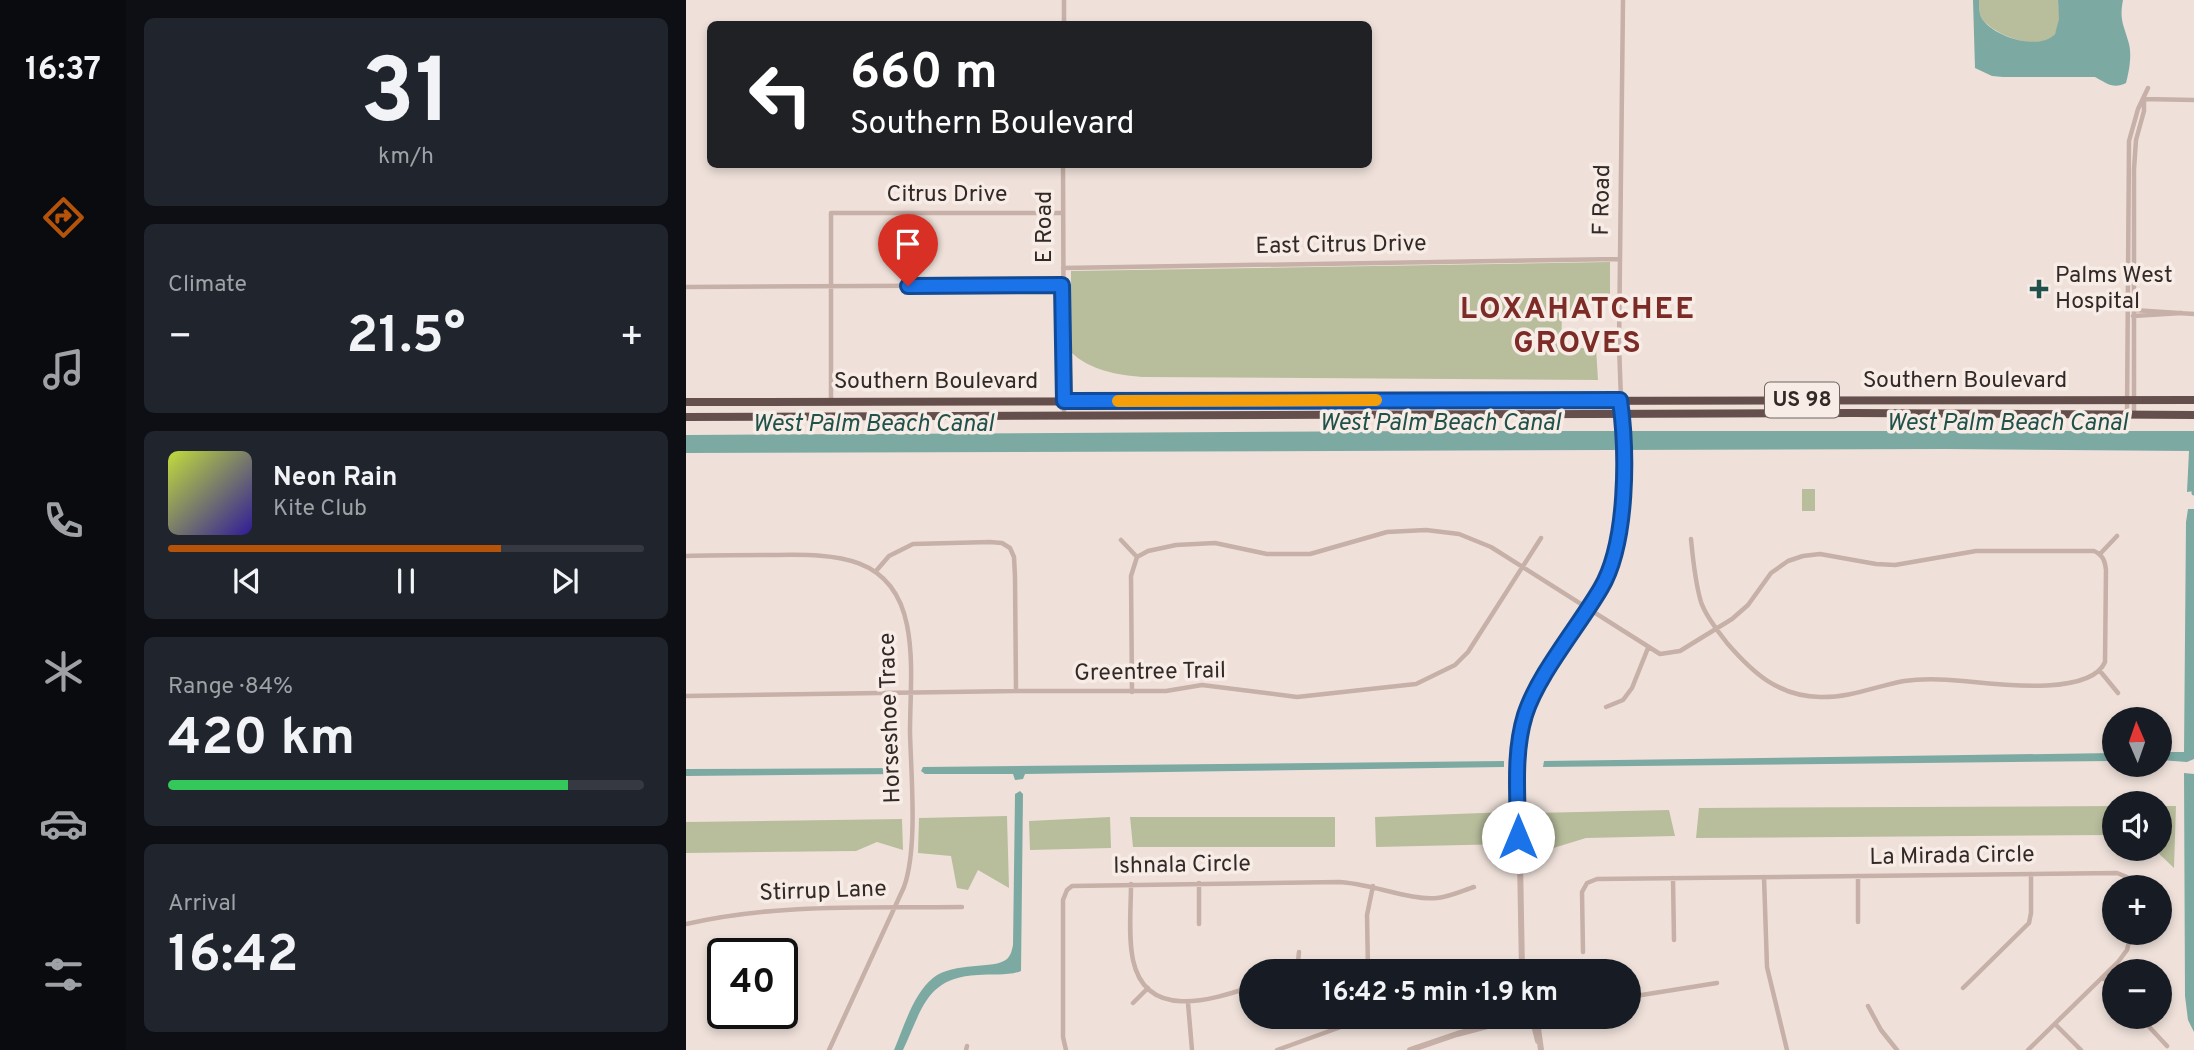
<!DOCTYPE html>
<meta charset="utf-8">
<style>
:root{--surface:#171b24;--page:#20242c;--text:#f1f3f6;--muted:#9ea1a6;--line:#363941;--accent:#b45309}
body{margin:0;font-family:Overpass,sans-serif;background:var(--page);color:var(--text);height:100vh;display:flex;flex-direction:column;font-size:26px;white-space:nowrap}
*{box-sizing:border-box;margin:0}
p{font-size:23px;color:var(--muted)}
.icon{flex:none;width:38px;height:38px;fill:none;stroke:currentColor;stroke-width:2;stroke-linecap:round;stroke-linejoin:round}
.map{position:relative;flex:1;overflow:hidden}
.drawer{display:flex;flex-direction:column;gap:18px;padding:18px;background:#0d0f14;width:560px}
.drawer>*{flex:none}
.hud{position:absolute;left:21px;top:21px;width:665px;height:147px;border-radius:10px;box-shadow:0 4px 10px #0003;background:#202124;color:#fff;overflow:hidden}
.needle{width:46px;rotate:358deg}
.controls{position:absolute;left:1416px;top:707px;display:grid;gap:14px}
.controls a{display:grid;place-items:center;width:70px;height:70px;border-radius:50%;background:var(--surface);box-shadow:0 4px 10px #0003;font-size:35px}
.speed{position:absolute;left:21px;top:938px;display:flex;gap:14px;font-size:35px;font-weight:700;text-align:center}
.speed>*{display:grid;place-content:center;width:91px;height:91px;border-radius:50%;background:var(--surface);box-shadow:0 4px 10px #0003;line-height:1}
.speed .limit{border:4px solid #111;border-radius:10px;background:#fff;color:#111}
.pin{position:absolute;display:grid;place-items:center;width:60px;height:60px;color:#fff;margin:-72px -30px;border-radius:50% 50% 50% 0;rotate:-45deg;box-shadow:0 0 7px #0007}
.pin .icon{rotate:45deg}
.me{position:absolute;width:77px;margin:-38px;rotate:0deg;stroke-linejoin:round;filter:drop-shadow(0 0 5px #0008)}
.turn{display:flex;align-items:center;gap:24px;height:147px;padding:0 28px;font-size:32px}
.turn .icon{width:91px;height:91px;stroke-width:2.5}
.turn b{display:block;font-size:49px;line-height:60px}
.big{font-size:52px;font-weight:700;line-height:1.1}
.drawer .widget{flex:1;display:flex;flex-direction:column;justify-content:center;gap:10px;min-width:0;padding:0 24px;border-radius:10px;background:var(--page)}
.drawer .dial{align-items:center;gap:0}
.dial b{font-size:91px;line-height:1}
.song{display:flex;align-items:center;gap:21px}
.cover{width:84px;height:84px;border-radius:10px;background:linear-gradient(135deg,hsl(70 70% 55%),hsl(250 70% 35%))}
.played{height:7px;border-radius:4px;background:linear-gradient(90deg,var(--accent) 70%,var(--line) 70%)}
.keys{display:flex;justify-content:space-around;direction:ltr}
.heat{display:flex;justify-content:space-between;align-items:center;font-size:38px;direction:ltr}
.charge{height:10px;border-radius:5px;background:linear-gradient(90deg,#34c759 84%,var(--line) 0)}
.trip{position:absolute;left:553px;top:959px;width:402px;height:70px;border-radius:35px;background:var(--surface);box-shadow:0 4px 10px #0003;font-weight:700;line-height:70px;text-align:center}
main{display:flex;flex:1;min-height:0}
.dock{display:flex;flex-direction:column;width:126px;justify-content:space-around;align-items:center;background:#090b0e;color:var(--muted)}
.dock .icon{width:49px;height:49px}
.dock .selected{color:var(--accent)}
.dock b{font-size:32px;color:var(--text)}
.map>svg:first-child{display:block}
.green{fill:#b8bd9c}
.water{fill:#7caaa3}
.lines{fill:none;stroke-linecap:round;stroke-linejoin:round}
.canal{stroke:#7caaa3;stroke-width:5}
.minor{stroke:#c6b0a7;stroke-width:4.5}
.tertiary{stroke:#c6b0a7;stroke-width:6}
.trunk{stroke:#644f4c;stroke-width:8}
.route-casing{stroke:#114b97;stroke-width:18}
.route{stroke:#1a73e8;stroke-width:12}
.slow{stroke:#f59e0b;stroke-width:12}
.poi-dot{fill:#20514b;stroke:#f7ece6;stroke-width:2.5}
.labels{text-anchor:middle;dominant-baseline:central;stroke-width:7;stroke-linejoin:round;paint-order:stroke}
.shield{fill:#f7ece6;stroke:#6e6460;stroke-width:2}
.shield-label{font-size:21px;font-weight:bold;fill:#332927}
.street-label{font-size:23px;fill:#332927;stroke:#f7ece6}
.poi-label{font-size:23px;fill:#332927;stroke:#f7ece6;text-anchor:start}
.water-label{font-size:24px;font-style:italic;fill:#20514b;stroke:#f7ece6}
.district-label{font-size:30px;font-weight:bold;letter-spacing:2px;fill:#7c2b27;stroke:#f7ece6}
</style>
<main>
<nav class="dock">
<b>16:37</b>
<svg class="icon selected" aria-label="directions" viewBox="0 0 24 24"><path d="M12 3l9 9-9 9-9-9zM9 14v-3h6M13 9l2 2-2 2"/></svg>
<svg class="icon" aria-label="music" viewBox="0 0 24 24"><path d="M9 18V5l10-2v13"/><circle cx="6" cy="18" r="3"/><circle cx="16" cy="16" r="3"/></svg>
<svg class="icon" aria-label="phone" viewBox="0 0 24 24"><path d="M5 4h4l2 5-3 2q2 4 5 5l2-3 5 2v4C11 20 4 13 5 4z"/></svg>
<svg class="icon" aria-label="climate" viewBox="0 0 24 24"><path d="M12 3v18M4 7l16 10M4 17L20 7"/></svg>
<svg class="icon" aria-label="car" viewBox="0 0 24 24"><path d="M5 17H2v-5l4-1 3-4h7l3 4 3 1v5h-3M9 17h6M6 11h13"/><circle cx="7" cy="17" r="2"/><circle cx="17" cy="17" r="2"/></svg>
<svg class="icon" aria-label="filters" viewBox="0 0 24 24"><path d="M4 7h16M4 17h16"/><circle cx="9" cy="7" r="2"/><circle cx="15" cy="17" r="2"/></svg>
</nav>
<section class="drawer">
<div class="widget dial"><b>31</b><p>km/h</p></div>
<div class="widget"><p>Climate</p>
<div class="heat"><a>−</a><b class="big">21.5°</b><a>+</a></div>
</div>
<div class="widget">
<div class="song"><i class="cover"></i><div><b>Neon Rain</b><p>Kite Club</p></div></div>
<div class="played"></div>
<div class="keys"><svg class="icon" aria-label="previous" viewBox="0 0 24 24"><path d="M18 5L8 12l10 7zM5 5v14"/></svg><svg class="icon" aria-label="pause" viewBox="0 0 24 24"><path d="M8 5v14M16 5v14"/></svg><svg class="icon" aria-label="next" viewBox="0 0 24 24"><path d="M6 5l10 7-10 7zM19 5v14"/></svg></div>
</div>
<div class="widget"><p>Range · 84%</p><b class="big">420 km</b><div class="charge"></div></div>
<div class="widget"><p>Arrival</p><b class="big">16:42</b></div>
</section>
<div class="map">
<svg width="1508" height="1050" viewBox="0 0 1508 1050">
<rect width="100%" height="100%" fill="#efe1da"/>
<!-- green -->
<path class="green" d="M1293,0h79c1,11 3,24 -3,34 -11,21 -65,0 -74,-17 -2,-5 -2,-12 -2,-17z
M924,262v41l-24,-1 -1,12 -23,1 -1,33h35l2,32 -456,-3c-25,-2 -53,-7 -71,-25v-81z
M1116,489h13v22h-13z
M1428,806v29l-418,3 3,-30z
M1474,806h16l-2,62 -20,-19h6z
M983,810l6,26 -89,2 -49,15 -3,-40z
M823,812l1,32 -134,3 -1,-30z
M321,816l2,72 -31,-18 -10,20 -11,-2 -6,-32 -33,-3 1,-35z
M424,817l1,31 -81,2 -1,-29z
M444,817h205v30h-202z
M216,819l1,31 -26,-8 -21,9 -170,2v-31z"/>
<!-- water -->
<path class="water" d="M1287,0h6c0,5 0,12 2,17 10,19 58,35 74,17l4,-15 -1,-19h65c-4,21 1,25 6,44 3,12 0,28 -3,39 -13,7 -21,-1 -31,-6h-92l-11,-1 -17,-8z
M737,431h771v60l-7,1 2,-41 -244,-2 -1259,4v-18z
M1502,509h6v250l-7,3 -27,-2v-8h24l2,-230z
M1428,753v8l-571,6 1,-6z
M818,761v6l-479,7 -2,5 -8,1 -2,-6h-88l-4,-3 2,-4z
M213,768l3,3 -3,3 -213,2v-7z
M1498,773l10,1v258l-6,-12 -3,-24z
M334,791l3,3 -2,177c-12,5 -30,3 -43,4 -52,2 -56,35 -75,75h-9c10,-23 19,-56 39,-72 21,-17 61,-8 74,-19 4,-4 5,-9 6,-14l2,-151z"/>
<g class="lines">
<!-- canal -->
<path class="canal" d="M1508,489v4"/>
<!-- minor -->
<path class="minor" d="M378,24v-24
M1458,99l50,1
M377,164l1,251
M377,268l556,-9
M0,287l376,-2
M1447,310l61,4
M1447,316l49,-3
M935,400l-2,-55 4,-345
M145,401v-188h232
M1441,415l2,-274 9,-32 10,-21
M1448,415v-246l2,-29 8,-29v-11
M435,540l16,17
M1414,554l17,-18
M0,556c30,-1 61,-1 91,-1 59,-1 116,0 130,70 7,35 3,73 3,107 1,43 8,116 -6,155l-75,163
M190,571l13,-15 24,-12 77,-2 12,1 8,5 4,9 1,20 1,114
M1414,671l18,22
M446,692l-1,-116 6,-19 11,-6 28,-6 39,-2 52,11h43l77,-22 39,-2 33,4 32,13 169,107 20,-3 52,-32 16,-14 23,-32 17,-12 15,-5 17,-2 56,10 19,1 81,-14h118c9,4 11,10 12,19l-1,92c-15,35 -111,22 -142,19 -19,-2 -39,-3 -59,0 -27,5 -55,17 -84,16 -42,-1 -67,-24 -93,-54 -9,-12 -21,-26 -26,-41 -6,-20 -8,-42 -10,-63
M0,696l330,-5h150l36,-6 95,12 119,-13 39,-19 13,-13 73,-114
M920,707l17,-7 9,-12 16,-40
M1172,876v46
M1078,877l3,90 20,83
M987,878l1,62
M513,883v41
M445,884c0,24 -3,52 2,76 13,61 78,40 118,27
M0,924c91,-21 184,-16 276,-17
M897,952l-1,-60 5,-9 10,-4 520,-6 10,4 5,10
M605,971l7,-9 1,-10
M682,971l-1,-56 6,-29
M1417,977l11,12
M1277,988l66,-65 2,-10v-39
M943,997l88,-14
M447,1003l15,-15
M502,1003l4,47
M1182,1006l13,24 16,20
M1454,1017l27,29
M1369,1024l26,26
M280,1050l1,-4
M380,1050l-3,-13v-137l4,-10 5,-4 267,-4c30,1 72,19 98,16 12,-1 25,-7 37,-11
M591,1050l72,-26 11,-7
M1342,1050l90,-88 9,-12 4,-17"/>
<!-- tertiary -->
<path class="tertiary" d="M836,971l-4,-224c13,-67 58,-105 86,-163 24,-51 24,-129 17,-184
M846,1017l6,24
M854,1017l-3,4 4,29
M724,1050l47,-16 65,-17"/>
<!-- trunk -->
<path class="trunk" d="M0,402l1508,-2
M0,417l1168,-4 340,2"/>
</g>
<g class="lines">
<!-- route casing -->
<g class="route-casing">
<path id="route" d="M222,286l154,-1 2,116 556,-1c7,51 8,142 -19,188 -22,38 -63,86 -76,127 -12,39 -7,82 -7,122"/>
</g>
<!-- route -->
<use href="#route" class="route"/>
<!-- slow -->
<path class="slow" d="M432,401l258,-1"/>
</g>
<!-- markers -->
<path class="poi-dot" d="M1349.5 278.5h7v7h7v7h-7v7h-7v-7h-7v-7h7z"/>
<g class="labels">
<!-- shield labels -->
<rect class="shield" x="1079" y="382.5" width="74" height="35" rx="5"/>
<g class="shield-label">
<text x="1116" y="400">US 98</text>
</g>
<!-- street labels -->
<g class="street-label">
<text x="261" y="195">Citrus Drive</text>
<text transform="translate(917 200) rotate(-89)">F Road</text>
<text transform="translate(359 227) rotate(-90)">E Road</text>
<text transform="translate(655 246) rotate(-1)">East Citrus Drive</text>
<text x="1279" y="381">Southern Boulevard</text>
<text x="250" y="382">Southern Boulevard</text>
<text transform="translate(464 673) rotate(-1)">Greentree Trail</text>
<text transform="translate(205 718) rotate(-92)">Horseshoe Trace</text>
<text transform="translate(1266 857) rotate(-1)">La Mirada Circle</text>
<text transform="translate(496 866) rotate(-1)">Ishnala Circle</text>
<text transform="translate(137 892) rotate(-2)">Stirrup Lane</text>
</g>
<!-- poi labels -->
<g class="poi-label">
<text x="1369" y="276">Palms West<tspan x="1369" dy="26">Hospital</tspan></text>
</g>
<!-- water labels -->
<g class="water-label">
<text x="754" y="424">West Palm Beach Canal</text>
<text x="1321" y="424">West Palm Beach Canal</text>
<text x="187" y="425">West Palm Beach Canal</text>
</g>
<!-- district labels -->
<g class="district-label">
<text x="892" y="310">LOXAHATCHEE<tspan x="892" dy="34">GROVES</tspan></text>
</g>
</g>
</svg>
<div class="controls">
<a><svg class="needle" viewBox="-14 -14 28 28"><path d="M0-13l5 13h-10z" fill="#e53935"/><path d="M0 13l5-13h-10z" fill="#9ea1a6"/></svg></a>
<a><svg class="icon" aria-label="sound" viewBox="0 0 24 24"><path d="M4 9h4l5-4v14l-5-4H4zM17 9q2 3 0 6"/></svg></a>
<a>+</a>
<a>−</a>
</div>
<div class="speed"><div class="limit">40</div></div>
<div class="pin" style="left:222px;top:286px;background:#d93025"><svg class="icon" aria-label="arrive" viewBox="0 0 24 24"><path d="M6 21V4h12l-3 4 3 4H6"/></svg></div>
<svg class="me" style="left:832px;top:837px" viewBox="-20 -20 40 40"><circle r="19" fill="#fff"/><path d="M0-13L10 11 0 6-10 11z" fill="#1a73e8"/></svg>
<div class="trip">16:42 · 5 min · 1.9 km</div>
<div class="hud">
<div class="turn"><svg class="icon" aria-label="left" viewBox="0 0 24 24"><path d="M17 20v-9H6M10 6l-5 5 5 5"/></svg><div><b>660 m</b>Southern Boulevard</div></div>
</div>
</div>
</main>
